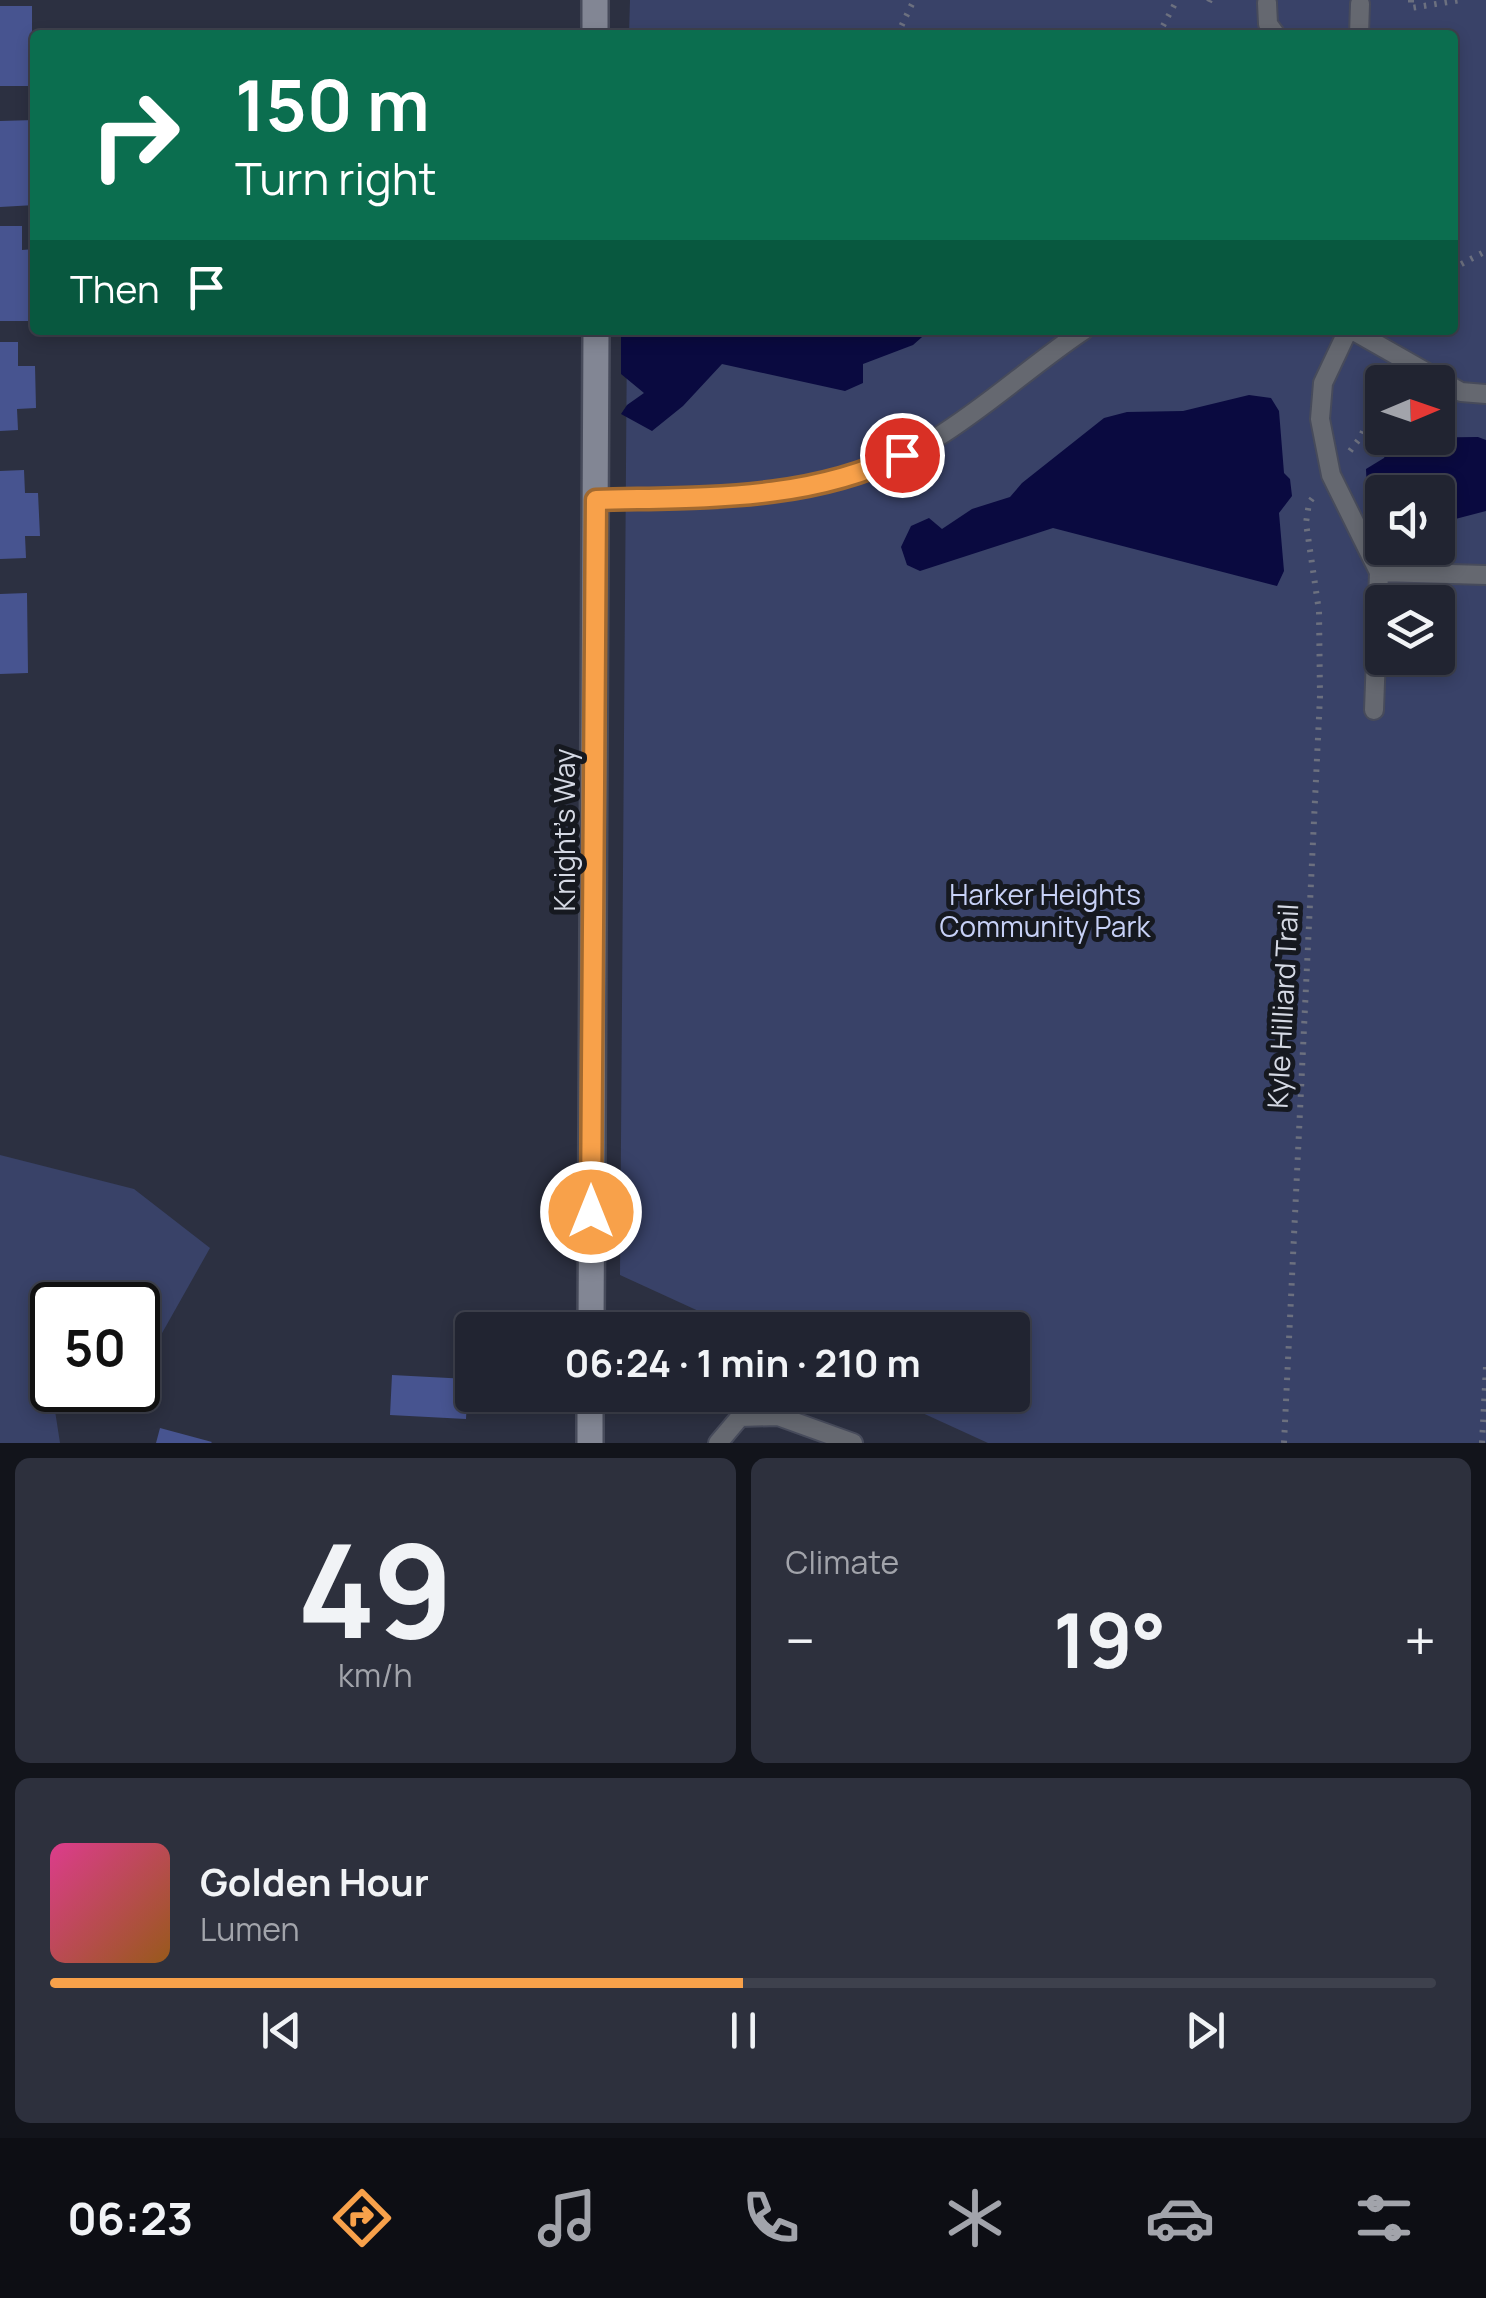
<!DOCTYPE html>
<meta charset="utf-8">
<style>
:root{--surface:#212431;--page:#2d303d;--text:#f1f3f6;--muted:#a2a4ab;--line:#3e414d;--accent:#f8a14a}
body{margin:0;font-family:Manrope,sans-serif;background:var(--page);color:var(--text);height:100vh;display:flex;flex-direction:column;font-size:38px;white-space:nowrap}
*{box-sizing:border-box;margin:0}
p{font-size:32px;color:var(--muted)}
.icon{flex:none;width:55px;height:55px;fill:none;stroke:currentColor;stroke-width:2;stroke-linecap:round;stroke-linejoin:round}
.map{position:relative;height:1443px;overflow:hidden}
.drawer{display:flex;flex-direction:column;gap:15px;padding:15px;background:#12141b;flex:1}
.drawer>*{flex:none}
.banner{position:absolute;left:30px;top:30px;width:1428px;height:305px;border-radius:10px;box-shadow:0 5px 15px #0003,0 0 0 2px var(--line);background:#0b6e4f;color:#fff;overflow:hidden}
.needle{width:65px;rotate:88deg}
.tools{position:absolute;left:1365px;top:365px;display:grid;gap:20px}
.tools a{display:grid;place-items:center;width:90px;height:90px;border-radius:10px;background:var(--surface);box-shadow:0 5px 15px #0003,0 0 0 2px var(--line);font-size:50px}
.speed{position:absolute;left:30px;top:1282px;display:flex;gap:20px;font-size:50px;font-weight:700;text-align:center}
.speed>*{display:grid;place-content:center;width:130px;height:130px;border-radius:50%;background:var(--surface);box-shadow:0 5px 15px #0003,0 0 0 2px var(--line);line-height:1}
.speed .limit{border:5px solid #111;border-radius:15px;background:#fff;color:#111}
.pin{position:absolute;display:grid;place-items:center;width:85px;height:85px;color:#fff;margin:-42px;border:5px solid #fff;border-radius:50%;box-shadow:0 2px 10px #0007}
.me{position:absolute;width:110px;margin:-55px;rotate:0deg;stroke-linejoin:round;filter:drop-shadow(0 0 8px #0008)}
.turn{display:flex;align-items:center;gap:35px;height:210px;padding:0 40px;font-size:45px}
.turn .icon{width:130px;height:130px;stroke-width:2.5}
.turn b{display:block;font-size:70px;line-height:85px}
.then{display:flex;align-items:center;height:95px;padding:0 40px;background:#0003;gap:20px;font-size:38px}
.big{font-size:75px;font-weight:700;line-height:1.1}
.drawer .tile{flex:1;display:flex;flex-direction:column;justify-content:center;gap:15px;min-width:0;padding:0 35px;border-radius:15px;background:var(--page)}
.drawer .dial{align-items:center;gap:0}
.dial b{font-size:130px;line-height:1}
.song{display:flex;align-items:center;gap:30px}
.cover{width:120px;height:120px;border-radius:15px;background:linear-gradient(135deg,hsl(330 70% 55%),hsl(30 70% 35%))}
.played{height:10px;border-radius:5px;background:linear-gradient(90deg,var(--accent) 50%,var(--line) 50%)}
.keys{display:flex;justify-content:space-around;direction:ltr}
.heat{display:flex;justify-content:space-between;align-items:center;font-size:55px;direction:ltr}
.drawer .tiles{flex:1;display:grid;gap:15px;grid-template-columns:1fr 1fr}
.tile:last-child{grid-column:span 2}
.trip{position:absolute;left:455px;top:1312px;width:575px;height:100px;border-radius:10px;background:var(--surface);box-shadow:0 5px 15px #0003,0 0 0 2px var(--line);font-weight:700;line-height:100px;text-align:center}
.menu{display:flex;height:160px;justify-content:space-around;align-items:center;background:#0d0e14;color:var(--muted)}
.menu .icon{width:70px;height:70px}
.menu .active{color:var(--accent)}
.menu b{font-size:45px;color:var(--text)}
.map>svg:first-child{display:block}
.green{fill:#394268;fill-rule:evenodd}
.water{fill:#0a0a40}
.building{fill:#475490}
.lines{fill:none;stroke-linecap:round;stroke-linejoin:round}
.service-casing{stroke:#474b5b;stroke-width:22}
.secondary-casing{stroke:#474b5b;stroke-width:30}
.path{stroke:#6c707f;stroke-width:6;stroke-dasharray:2.5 8;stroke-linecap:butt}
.service{stroke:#656870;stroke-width:18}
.secondary{stroke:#828694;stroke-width:25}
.route-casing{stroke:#a16930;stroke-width:25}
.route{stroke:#f8a14a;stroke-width:18}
.labels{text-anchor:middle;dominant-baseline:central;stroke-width:10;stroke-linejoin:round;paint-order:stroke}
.street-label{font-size:28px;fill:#d5d9e4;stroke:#161920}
.park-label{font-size:28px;fill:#c7d1f6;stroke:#161920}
</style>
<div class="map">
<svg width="1486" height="1443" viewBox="0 0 1486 1443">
<rect width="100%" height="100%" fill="#2c3041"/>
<!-- green -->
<path class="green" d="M630,0h856v1443h-498l-105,-48h129v-65h-272l-120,-55 7,-945h825v-295h-823zM1382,382h56v56h-56zM1382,492h56v56h-56zM1382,602h56v56h-56z
M0,1155l134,34 76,59 -53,94 -19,2v-39h-86v52l-5,2 13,84h-60z"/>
<!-- water -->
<path class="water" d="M621,330h309l-17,15 -50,19v19l-18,8 -123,-27 -39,42 -31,25 -31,-17 6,-9 17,-12 -23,-19z
M1249,395l22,3 8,13 5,62 6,6 2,17 -13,17 5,58 -7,15 -224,-58 -133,43 -13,-6 -6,-18 10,-21 18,-8 13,11 30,-20 38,-12 12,-14 82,-65 23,-6 56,-1z
M1478,437l8,3v71l-46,12 -2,-31h-56v8l-15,-9 -1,-22 18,-11 10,-20z"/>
<!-- building -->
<path class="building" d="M0,6h32v80h-32z
M35,120v85l-35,2v-86z
M0,226h22v24l13,-1v72h-35z
M0,342h18v24h17l1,42 -19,1 1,21 -18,1z
M24,470l1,23h13l2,43h-15l1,22 -26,1v-88z
M27,593l1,80 -28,1v-80z
M392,1375l76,4 -2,40 -76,-4z
M160,1428l52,14 -1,1h-55z"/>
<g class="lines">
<!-- service casing -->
<g class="service-casing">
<path id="service" d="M1267,3l1,21 8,11
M1359,35l1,-31
M1348,330l-25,53 -3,36 11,56 48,97 -5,138
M1352,330l109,62 25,2
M596,500c116,-4 237,2 340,-62 52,-32 97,-74 148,-108
M1379,572l107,3
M718,1443l22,-26 38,-1 75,27"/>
</g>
<!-- secondary casing -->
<g class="secondary-casing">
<path id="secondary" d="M595,0v35
M591,1330l5,-1000
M590,1443v-48"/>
</g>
<!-- path -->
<path class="path" d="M1411,0v8l50,-8
M1209,2l1,-2
M897,35l17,-35
M1158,35l19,-35
M1452,269l34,-18
M1350,451l10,-13 22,-47
M1284,1443l36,-747 -1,-85 -13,-88 3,-20 5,-7
M1482,1443l4,-77"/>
<!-- service -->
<use href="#service" class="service"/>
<!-- secondary -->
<use href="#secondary" class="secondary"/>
</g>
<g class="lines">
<!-- route casing -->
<g class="route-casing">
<path id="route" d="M591,1212l5,-712c104,-3 210,2 306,-45"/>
</g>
<!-- route -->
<use href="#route" class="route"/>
</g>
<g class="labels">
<!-- street labels -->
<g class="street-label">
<text transform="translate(564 830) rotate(-90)">Knight's Way</text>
<text transform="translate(1282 1006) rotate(-87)">Kyle Hilliard Trail</text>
</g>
<!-- park labels -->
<g class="park-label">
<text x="1045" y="894">Harker Heights<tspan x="1045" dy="32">Community Park</tspan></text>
</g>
</g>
</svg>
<div class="tools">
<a><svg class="needle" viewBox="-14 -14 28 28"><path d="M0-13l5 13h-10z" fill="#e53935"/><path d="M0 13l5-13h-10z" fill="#a2a4ab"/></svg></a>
<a><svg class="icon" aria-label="sound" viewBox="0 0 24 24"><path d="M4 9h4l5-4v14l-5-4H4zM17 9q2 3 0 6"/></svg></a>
<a><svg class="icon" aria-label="layers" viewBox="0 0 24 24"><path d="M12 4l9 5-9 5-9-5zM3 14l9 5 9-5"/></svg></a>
</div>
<div class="speed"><div class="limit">50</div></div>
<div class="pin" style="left:902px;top:455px;background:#d93025"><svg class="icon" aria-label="arrive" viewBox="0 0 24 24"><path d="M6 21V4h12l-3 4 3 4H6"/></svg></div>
<svg class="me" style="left:591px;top:1212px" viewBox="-20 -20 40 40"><circle r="17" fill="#f8a14a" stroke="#fff" stroke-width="3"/><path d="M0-11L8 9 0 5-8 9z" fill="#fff"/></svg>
<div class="trip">06:24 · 1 min · 210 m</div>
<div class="banner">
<div class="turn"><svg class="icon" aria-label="right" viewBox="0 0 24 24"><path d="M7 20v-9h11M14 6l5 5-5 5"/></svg><div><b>150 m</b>Turn right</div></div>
<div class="then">Then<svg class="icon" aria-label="arrive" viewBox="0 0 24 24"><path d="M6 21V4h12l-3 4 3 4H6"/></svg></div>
</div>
</div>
<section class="drawer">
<div class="tiles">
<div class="tile dial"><b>49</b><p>km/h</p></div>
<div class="tile"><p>Climate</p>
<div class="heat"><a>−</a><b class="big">19°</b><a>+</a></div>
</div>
<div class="tile">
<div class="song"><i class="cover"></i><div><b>Golden Hour</b><p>Lumen</p></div></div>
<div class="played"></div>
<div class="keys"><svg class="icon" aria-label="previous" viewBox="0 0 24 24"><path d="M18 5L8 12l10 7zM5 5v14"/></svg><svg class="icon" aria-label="pause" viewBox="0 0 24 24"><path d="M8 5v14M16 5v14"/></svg><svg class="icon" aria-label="next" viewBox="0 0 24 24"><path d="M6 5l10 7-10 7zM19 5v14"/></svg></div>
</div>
</div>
</section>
<nav class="menu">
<b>06:23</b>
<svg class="icon active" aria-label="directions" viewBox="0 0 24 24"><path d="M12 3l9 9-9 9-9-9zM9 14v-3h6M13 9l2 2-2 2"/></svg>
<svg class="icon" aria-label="music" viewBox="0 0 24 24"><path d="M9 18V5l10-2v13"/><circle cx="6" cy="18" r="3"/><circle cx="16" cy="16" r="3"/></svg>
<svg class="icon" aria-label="phone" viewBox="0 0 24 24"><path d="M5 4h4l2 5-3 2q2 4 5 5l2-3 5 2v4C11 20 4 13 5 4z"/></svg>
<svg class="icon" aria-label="climate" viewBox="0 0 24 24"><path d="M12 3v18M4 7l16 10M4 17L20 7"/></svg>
<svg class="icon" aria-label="car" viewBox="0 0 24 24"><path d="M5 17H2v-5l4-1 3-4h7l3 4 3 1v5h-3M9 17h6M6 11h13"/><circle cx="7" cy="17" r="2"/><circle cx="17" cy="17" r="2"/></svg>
<svg class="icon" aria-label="filters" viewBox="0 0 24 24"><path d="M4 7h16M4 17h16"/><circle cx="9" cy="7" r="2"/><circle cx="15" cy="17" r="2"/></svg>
</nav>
